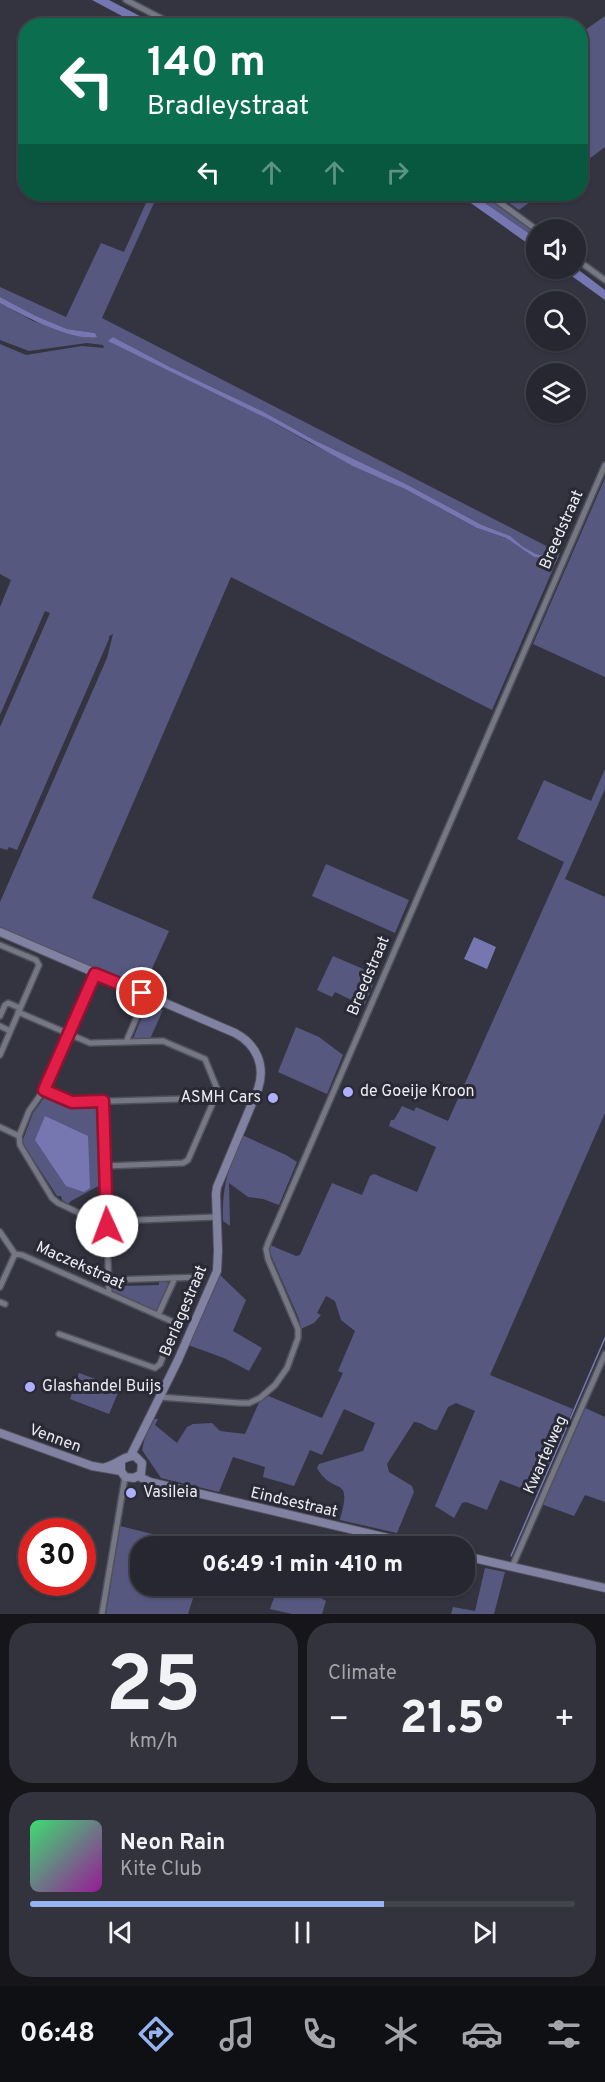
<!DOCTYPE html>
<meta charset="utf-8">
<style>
:root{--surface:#262730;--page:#32333c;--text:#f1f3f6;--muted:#a4a5ab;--line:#42444c;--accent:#95b2f1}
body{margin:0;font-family:Overpass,sans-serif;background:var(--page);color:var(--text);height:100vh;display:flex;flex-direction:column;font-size:22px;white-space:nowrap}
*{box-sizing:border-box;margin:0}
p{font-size:20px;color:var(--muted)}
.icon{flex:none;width:33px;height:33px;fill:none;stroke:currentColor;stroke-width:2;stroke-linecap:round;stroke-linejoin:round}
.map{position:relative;height:1614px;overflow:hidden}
.side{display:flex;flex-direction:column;gap:9px;padding:9px;background:#15151a;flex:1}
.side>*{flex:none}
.hud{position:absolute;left:18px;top:18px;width:570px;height:183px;border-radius:24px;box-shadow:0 2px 4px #0004,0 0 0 2px var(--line);background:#0b6e4f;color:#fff;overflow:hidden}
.fabs{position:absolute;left:526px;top:219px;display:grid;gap:12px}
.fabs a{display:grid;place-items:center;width:60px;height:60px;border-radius:50%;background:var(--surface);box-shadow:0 2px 4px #0004,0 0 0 2px var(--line);font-size:30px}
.speed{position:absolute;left:18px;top:1518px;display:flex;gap:12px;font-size:30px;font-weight:700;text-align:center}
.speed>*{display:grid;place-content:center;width:78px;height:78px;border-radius:50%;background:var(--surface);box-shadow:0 2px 4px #0004,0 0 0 2px var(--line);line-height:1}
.speed .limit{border:9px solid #d22;background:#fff;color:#111}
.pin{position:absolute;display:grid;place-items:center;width:51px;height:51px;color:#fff;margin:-26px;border:3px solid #fff;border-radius:50%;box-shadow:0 2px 6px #0007}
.me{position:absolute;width:66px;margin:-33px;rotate:358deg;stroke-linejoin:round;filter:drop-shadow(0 0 4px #0008)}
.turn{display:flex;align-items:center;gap:21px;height:126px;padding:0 30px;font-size:27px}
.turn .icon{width:78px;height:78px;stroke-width:2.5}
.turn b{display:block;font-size:42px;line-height:51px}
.lanes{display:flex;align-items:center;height:57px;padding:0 30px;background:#0003;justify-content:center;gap:30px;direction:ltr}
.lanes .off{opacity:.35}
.big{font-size:45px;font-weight:800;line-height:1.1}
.side .tile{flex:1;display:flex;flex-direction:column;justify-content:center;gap:9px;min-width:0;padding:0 21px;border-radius:24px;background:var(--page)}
.side .dial{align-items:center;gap:0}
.dial b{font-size:78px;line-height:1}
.song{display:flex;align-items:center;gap:18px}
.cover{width:72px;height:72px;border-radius:9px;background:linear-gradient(135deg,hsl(140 70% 55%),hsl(300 70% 35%))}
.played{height:6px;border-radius:3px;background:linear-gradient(90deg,var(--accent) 65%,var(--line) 65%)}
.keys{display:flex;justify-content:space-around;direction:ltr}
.heat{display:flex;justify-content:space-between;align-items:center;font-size:33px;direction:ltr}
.side .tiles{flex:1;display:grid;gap:9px;grid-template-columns:1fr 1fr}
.tile:last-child{grid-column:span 2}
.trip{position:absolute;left:130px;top:1536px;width:345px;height:60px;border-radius:24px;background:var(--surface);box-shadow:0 2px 4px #0004,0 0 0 2px var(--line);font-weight:800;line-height:60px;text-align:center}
.menu{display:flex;height:96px;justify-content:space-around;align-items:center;background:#0f1013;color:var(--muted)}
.menu .icon{width:42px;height:42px}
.menu .current{color:var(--accent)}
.menu b{font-size:27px;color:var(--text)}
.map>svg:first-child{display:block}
.green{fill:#57587f;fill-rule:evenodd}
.water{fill:#7677b1}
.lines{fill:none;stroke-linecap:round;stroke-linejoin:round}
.stream{stroke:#7677b1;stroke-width:1.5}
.street-casing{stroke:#51515b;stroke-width:8}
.secondary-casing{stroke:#51515b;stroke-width:10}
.street{stroke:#767785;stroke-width:5}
.secondary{stroke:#8182a2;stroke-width:8}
.route-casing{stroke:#92132f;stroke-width:15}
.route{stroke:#e11d48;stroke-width:10}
.poi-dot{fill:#aeaefb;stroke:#292a35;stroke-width:2}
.labels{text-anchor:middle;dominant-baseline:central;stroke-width:6;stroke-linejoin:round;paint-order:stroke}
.street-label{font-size:16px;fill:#ebecf3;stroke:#292a35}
.poi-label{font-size:16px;fill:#ebecf3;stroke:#292a35;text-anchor:start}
</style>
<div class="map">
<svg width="605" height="1614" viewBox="0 0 605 1614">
<rect width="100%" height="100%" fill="#333440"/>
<!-- green -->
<path class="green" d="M605,16v131l-24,18v-132z
M150,194h8l-56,124 458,235 -68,157 -261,-133 -139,321 77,33 -25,55 -78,-29 -66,-29v-26l107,-244 6,-24 -4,2v3l-92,211 -8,-3 -2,3 -7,-2v-121l50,-114 -5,-2 -45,104v-108l11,-27 -11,-6v-230l26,11 56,-9 22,2 -1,-3 -16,-2 -58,8 -29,-11v-37l33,18 57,17 5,-5 -28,-4 -31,-13 -36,-19v-10l66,30 35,-74 23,9zM113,337l57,30 92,44 52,29 92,44 76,41 27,11 13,10 14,8 20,4v3l-22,-4 -28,-19 -29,-10 -72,-39 -95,-46 -42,-24 -154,-76z
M472,194h12l4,2 49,36v7z
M496,194h45l-22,16z
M605,478v199l-72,-33z
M605,769v20l-40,90 40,18v216l-115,262 83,34 -37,85 -36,-14 -13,30 -21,-8 -4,1 -8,15 -19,-12 40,-95 -19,-8 -8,4 -11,23c-9,0 -14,-8 -23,-8l-27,42 2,8 23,14 2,6 -17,41 -57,-13c13,-48 -6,-22 -23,-52l2,-4 44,-13 12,-28 -31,-14 -22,46 -12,-5 -16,36 -31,-9 2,-10 -32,-10 -14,35 -58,-14 -19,-28 5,-21 3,-1 4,-9h4l-3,6 22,18 10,-16 6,-3 19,-1 8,8 25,3 16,-36 5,-3 56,23 21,-45 -5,-2 17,-40 -14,-11 -6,-19 -9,-5 -9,17 4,2 -7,8 -13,6 -2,-10 -29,-66v-8l26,11 4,-1 32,-72 30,12 8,-19 4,-2 43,18 19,-45 -47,-21 2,-6h3l8,-14 12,5 2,-4 32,14 116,-259 -47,-23 27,-59 47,21z
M326,864l83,36 -14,33 -83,-37z
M333,956l44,19 -13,31 -29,-14 -3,5 -15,-7z
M147,1004l16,6 -13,29h-17z
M296,1027l23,10 24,18 -16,39 -49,-22z
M46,1095l31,11 20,-1 4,5 1,74 -31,17 -3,3 -6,-4 -1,-4h-4l-35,-54 11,-29z
M242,1135l44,20 11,7 -18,43 -16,-6 -15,-2 -19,-14 1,43 -7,-5c-1,-37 6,-53 19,-86z
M219,1274l27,26 -13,31 29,17 -13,23 -25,-13 -36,-13z
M159,1280h7l3,5 -10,23 -5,3 -40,-18 -3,-7 5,-4h8v4l35,-1z
M79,1373l41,15 -11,26 -39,-15z
M583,1407l22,10v85l-20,-7 -11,21 -33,-12z
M120,1526l81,20h-60v40h56l-9,28h-82z
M485,1568l20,4 -11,42h-43l2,-7 22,4z
M278,1586h36l7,2v10l5,3 -4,13h-30l-22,-5z"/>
<!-- water -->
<path class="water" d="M92,0h17l48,25h-18z
M458,194h14l65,45v11z
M576,268l29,22v10l-43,-31z
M0,297l36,19 31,13 28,4 2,4c-24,5 -75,-22 -97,-34z
M113,337l57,30 92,44 52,29 92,44 76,41 28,11 12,10 14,8 20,4 1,3 -23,-4 -28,-19 -29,-10 -72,-39 -52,-23 -85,-47 -160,-78z
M474,937l22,10 -9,22 -23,-10z
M45,1116l43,20 2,52 -6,4 -18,-6 -29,-43 -2,-3z"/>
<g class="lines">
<!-- stream -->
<path class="stream" d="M511,1556l94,-218"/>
<!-- street casing -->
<g class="street-casing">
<path id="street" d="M126,0l50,26
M488,194l49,36
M576,259l29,21
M0,945l36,15 3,5 -39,90
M95,974l-49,113 -17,24 -10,25 1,9 32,53 6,5 49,23 19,-1 12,-5 78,-3
M18,1012l72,31 73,-2 42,18 13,32 -30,69 -5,3 -78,3
M0,1016l5,-11 3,-2 12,5
M0,1026l10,5
M126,1042l15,-35
M44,1090l33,12 138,-4
M103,1101l6,192
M0,1127l19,9
M0,1232l15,22 7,1 149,66 4,4 -15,39 -5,4 -96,-34
M109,1280l93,-3
M0,1287l15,-33
M0,1302l5,2
M158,1315l17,-37
M159,1397l81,6h9l11,-5 15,-13 12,-17 11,-30v-9l-30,-70 -2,-10 2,-6 337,-778
M512,1567l93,-213
M102,1614l23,-137"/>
</g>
<!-- secondary casing -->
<g class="secondary-casing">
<path id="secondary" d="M0,932l235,101c21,11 31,32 23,56l-41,98 -1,7 2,57 -1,20 -39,89 -47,95
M0,1433l92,33 29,5
M106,1467c12,-3 19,-12 29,-11l7,7 -1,11 -7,4 -9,-1 -4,-6v-9
M138,1476l12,6 272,64
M465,1556l140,32"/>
</g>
<!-- street -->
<use href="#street" class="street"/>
<!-- secondary -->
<use href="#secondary" class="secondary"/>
</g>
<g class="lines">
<!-- route casing -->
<g class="route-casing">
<path id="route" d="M107,1226l-4,-125 -31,1 -28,-12 51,-116 47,19"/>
</g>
<!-- route -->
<use href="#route" class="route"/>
</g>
<!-- markers -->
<g class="poi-dot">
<circle cx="348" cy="1092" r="6"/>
<circle cx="273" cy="1098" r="6"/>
<circle cx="30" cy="1387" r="6"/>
<circle cx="131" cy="1493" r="6"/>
</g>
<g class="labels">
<!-- street labels -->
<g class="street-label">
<text transform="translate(562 530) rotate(-66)">Breedstraat</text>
<text transform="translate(369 976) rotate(-67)">Breedstraat</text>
<text transform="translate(80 1266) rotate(24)">Maczekstraat</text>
<text transform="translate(184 1311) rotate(-67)">Berlagestraat</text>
<text transform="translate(55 1439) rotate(20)">Vennen</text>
<text transform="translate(546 1455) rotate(-66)">Kwartelweg</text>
<text transform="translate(294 1503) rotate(13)">Eindsestraat</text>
</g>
<!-- poi labels -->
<g class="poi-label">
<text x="360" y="1092">de Goeije Kroon</text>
<text x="261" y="1098" text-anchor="end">ASMH Cars</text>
<text x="42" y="1387">Glashandel Buijs</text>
<text x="143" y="1493">Vasileia</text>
</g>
</g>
</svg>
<div class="fabs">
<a><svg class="icon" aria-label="sound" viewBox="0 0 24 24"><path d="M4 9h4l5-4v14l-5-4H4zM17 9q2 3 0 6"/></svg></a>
<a><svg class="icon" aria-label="search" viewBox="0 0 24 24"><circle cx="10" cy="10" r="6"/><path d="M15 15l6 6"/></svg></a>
<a><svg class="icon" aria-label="layers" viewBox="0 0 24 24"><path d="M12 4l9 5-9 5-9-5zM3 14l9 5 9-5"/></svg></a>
</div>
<div class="speed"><div class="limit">30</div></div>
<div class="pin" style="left:142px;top:993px;background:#d93025"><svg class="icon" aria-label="arrive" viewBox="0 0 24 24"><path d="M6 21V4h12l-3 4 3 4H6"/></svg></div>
<svg class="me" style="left:107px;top:1226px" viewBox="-20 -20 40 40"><circle r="19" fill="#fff"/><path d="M0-13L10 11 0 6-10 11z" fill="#e11d48"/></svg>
<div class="trip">06:49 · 1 min · 410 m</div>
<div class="hud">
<div class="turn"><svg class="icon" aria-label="left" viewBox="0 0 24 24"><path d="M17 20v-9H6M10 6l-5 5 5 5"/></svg><div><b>140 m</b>Bradleystraat</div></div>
<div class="lanes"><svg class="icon" aria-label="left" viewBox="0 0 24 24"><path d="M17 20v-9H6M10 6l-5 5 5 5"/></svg><svg class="icon off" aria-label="ahead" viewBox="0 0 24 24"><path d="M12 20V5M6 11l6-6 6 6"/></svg><svg class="icon off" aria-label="ahead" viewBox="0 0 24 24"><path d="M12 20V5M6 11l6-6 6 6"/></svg><svg class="icon off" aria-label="right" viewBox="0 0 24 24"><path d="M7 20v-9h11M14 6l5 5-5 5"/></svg></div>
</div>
</div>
<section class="side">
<div class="tiles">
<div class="tile dial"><b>25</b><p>km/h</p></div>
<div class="tile"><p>Climate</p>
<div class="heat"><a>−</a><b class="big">21.5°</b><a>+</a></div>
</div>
<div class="tile">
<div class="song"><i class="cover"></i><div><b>Neon Rain</b><p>Kite Club</p></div></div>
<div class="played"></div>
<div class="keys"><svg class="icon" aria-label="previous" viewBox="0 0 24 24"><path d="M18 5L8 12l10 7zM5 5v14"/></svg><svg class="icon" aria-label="pause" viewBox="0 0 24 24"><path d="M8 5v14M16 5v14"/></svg><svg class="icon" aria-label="next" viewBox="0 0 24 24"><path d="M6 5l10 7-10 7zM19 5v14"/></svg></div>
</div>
</div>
</section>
<nav class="menu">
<b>06:48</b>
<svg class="icon current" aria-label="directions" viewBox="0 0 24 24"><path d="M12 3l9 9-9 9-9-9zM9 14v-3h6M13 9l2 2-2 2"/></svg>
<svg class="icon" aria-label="music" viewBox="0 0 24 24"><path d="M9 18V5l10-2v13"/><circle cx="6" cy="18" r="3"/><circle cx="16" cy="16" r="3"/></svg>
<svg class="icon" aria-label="phone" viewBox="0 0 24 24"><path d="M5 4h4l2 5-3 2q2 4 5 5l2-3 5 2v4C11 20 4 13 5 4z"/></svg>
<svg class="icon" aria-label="climate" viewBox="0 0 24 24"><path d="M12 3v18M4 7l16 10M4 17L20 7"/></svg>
<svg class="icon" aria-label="car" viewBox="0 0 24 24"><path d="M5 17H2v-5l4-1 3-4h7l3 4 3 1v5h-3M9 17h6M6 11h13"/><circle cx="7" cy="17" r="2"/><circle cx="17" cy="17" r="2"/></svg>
<svg class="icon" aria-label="filters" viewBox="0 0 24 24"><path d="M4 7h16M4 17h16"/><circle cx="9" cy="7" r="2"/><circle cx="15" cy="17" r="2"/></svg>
</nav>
